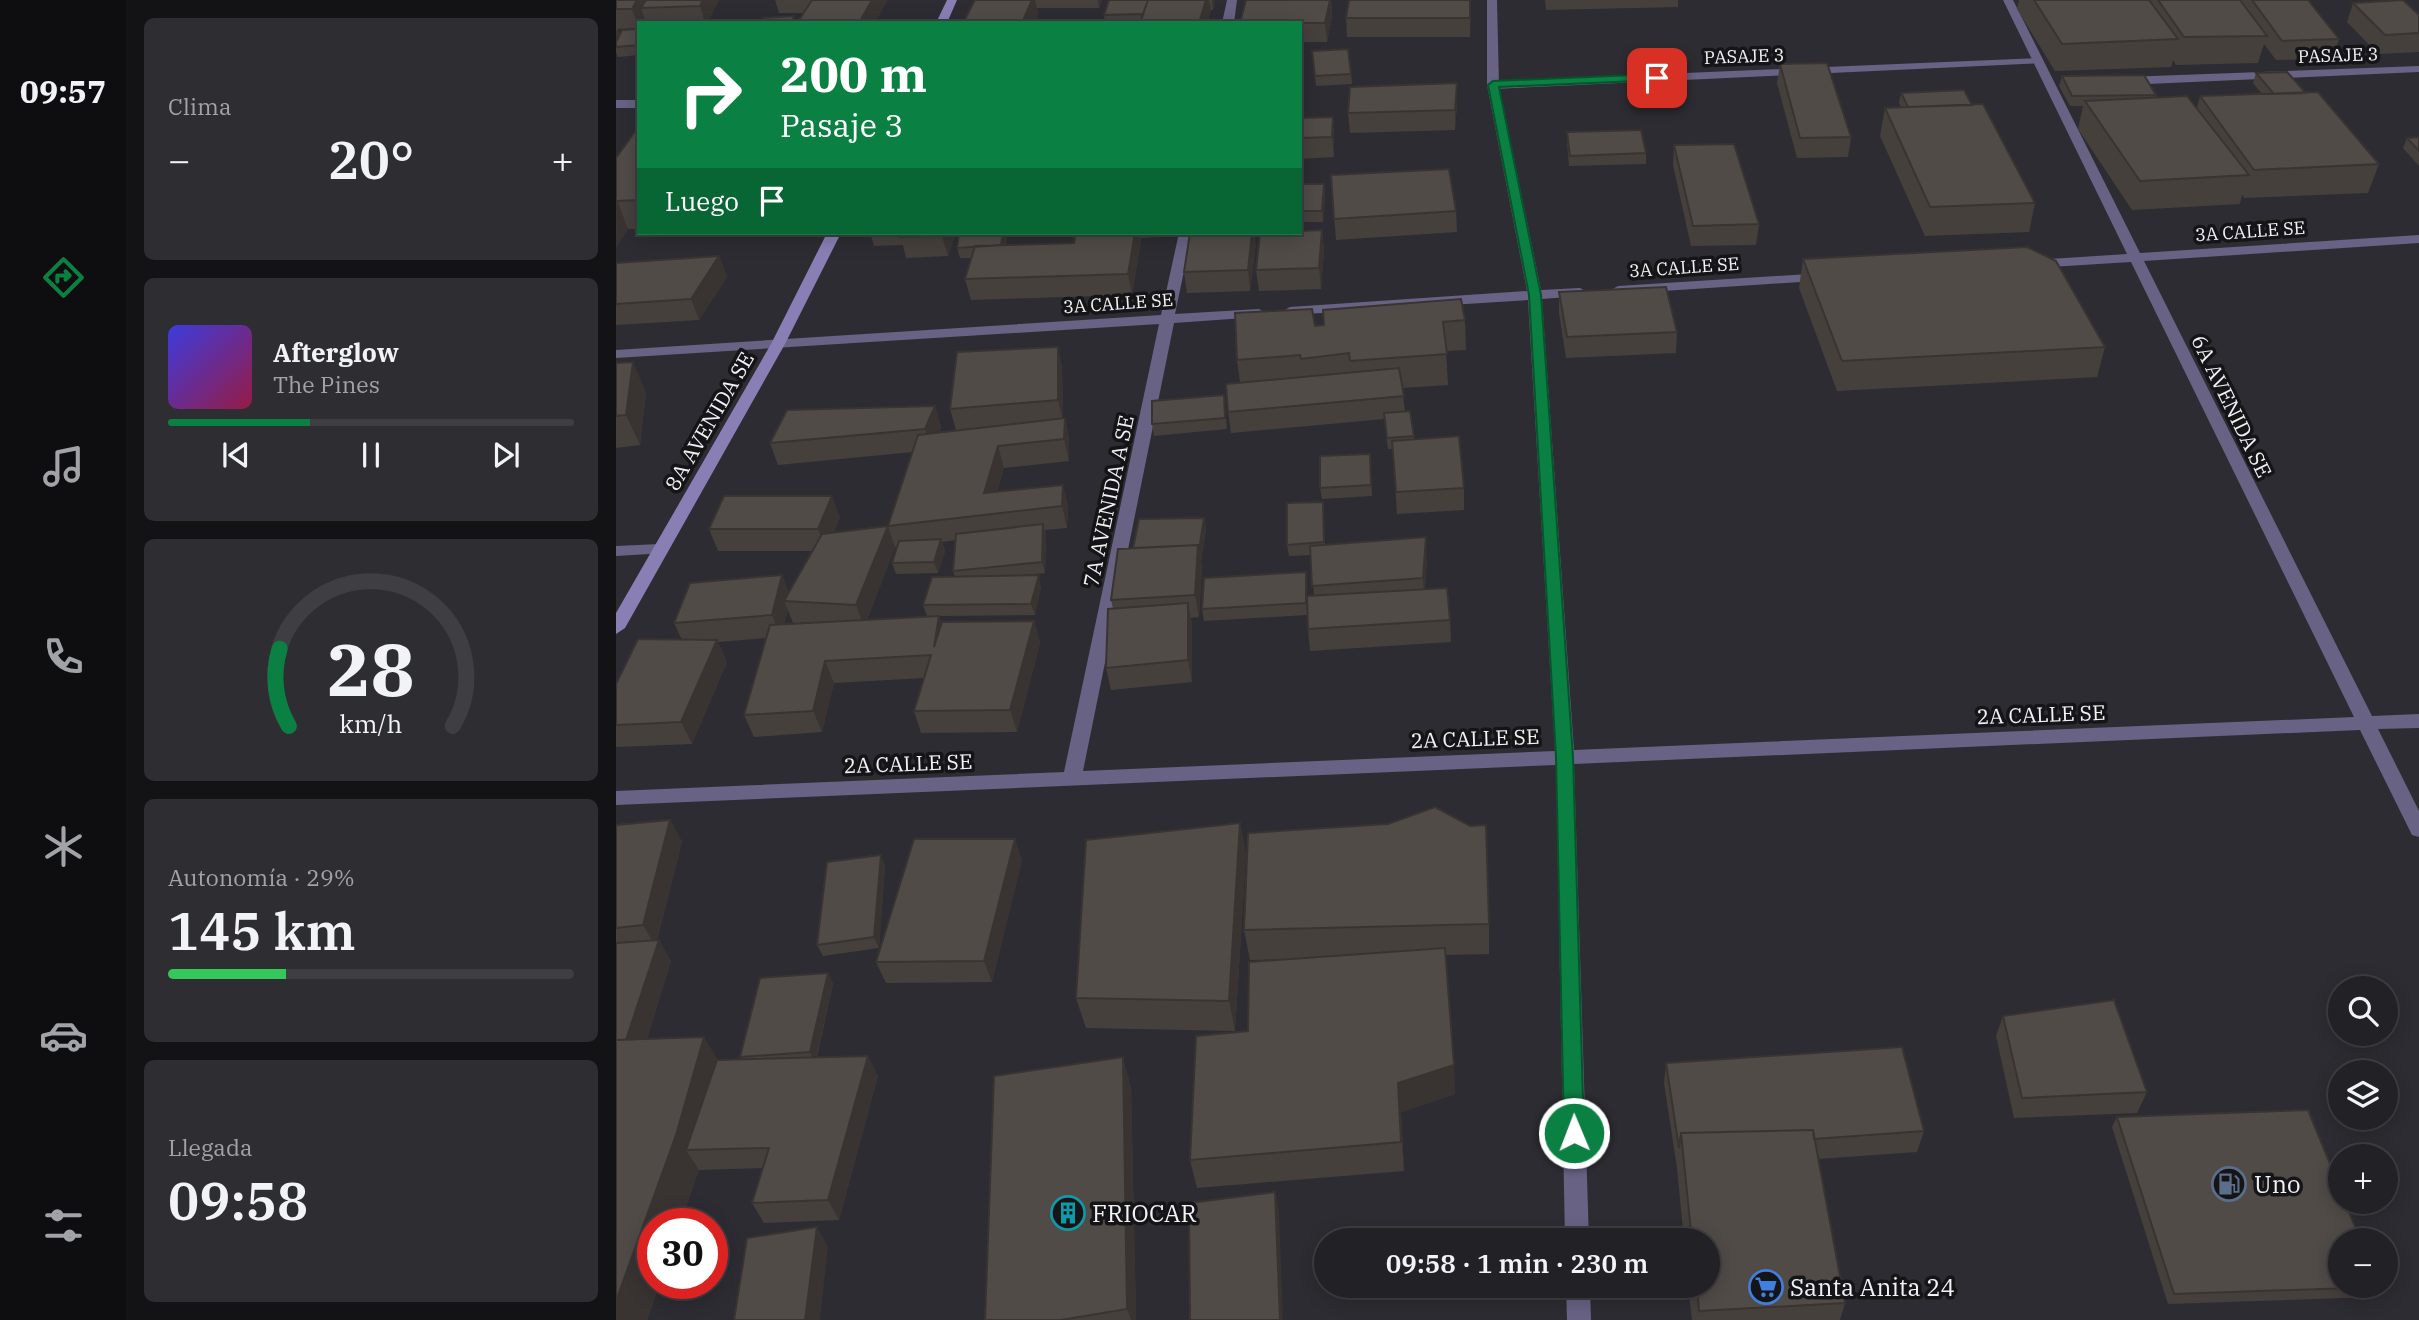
<!DOCTYPE html>
<html lang="es">
<meta charset="utf-8">
<style>
:root{--surface:#222126;--page:#2e2e32;--text:#f1f3f6;--muted:#a2a3a7;--line:#3f3e43;--accent:#0b8043}
body{margin:0;font-family:"IBM Plex Serif",serif;background:var(--page);color:var(--text);height:100vh;display:flex;flex-direction:column;font-size:26px;white-space:nowrap}
*{box-sizing:border-box;margin:0}
p{font-size:23px;color:var(--muted)}
.icon{flex:none;width:38px;height:38px;fill:none;stroke:currentColor;stroke-width:2;stroke-linecap:round;stroke-linejoin:round}
.map{position:relative;flex:1;overflow:hidden}
.panel{display:flex;flex-direction:column;gap:18px;padding:18px;background:#131215;width:490px}
.panel>*{flex:none}
.hud{position:absolute;left:21px;top:21px;width:665px;height:214px;border-radius:0px;box-shadow:0 4px 18px #0003,0 0 0 2px var(--line);background:#0b8043;color:#fff;overflow:hidden}
.controls{position:absolute;left:1712px;top:976px;display:grid;gap:14px}
.controls a{display:grid;place-items:center;width:70px;height:70px;border-radius:50%;background:var(--surface);box-shadow:0 4px 18px #0003,0 0 0 2px var(--line);font-size:35px}
.speed{position:absolute;left:21px;top:1208px;display:flex;gap:14px;font-size:35px;font-weight:700;text-align:center}
.speed>*{display:grid;place-content:center;width:91px;height:91px;border-radius:50%;background:var(--surface);box-shadow:0 4px 18px #0003,0 0 0 2px var(--line);line-height:1}
.speed .limit{border:10px solid #d22;background:#fff;color:#111}
.pin{position:absolute;display:grid;place-items:center;width:60px;height:60px;color:#fff;margin:-30px;border-radius:14px;box-shadow:0 4px 10px #0006}
.me{position:absolute;width:77px;margin:-38px;rotate:359deg;stroke-linejoin:round;filter:drop-shadow(0 0 5px #0008)}
.turn{display:flex;align-items:center;gap:24px;height:147px;padding:0 28px;font-size:32px}
.turn .icon{width:91px;height:91px;stroke-width:2.5}
.turn b{display:block;font-size:49px;line-height:60px}
.then{display:flex;align-items:center;height:66px;padding:0 28px;background:#0003;gap:14px;font-size:26px}
.big{font-size:52px;font-weight:600;line-height:1.1}
.panel .widget{flex:1;display:flex;flex-direction:column;justify-content:center;gap:10px;min-width:0;padding:0 24px;border-radius:10px;background:var(--page)}
.panel .dial{align-items:center;gap:0}
.dial svg{height:182px;overflow:visible;fill:none;stroke:var(--line);stroke-width:7;stroke-linecap:round;text-anchor:middle}
.dial text{fill:var(--text);stroke:none}
.song{display:flex;align-items:center;gap:21px}
.cover{width:84px;height:84px;border-radius:10px;background:linear-gradient(135deg,hsl(240 70% 55%),hsl(340 70% 35%))}
.played{height:7px;border-radius:4px;background:linear-gradient(90deg,var(--accent) 35%,var(--line) 35%)}
.keys{display:flex;justify-content:space-around;direction:ltr}
.heat{display:flex;justify-content:space-between;align-items:center;font-size:38px;direction:ltr}
.charge{height:10px;border-radius:5px;background:linear-gradient(90deg,#34c759 29%,var(--line) 0)}
.trip{position:absolute;left:698px;top:1228px;width:406px;height:70px;border-radius:35px;background:var(--surface);box-shadow:0 4px 18px #0003,0 0 0 2px var(--line);font-weight:600;line-height:70px;text-align:center}
main{display:flex;flex:1;min-height:0}
.dock{display:flex;flex-direction:column;width:126px;justify-content:space-around;align-items:center;background:#0e0d0f;color:var(--muted)}
.dock .icon{width:49px;height:49px}
.dock .on{color:var(--accent)}
.dock b{font-size:32px;color:var(--text)}
.map>svg:first-child{display:block}
.lines{fill:none;stroke-linecap:round;stroke-linejoin:round}
.lane{fill:#686284;fill-rule:evenodd}
.street{fill:#686284;fill-rule:evenodd}
.secondary{fill:#897fb4;fill-rule:evenodd}
.wall{fill:#46403d;fill-rule:evenodd}
.shaded-wall{fill:#393432}
.building{fill:#514b47;stroke:#393432;stroke-width:2}
.route{fill:#0b8043;stroke:#07532c;stroke-width:2}
.labels{text-anchor:middle;dominant-baseline:central;stroke-width:7;stroke-linejoin:round;paint-order:stroke}
.far-street-label{font-size:18px;fill:#f2f1f5;stroke:#151518}
.street-label{font-size:21px;fill:#f2f1f5;stroke:#151518}
.near-poi-label{font-size:24px;fill:#f2f1f5;stroke:#151518;text-anchor:start}
</style>
<main>
<nav class="dock">
<b>09:57</b>
<svg class="icon on" aria-label="directions" viewBox="0 0 24 24"><path d="M12 3l9 9-9 9-9-9zM9 14v-3h6M13 9l2 2-2 2"/></svg>
<svg class="icon" aria-label="music" viewBox="0 0 24 24"><path d="M9 18V5l10-2v13"/><circle cx="6" cy="18" r="3"/><circle cx="16" cy="16" r="3"/></svg>
<svg class="icon" aria-label="phone" viewBox="0 0 24 24"><path d="M5 4h4l2 5-3 2q2 4 5 5l2-3 5 2v4C11 20 4 13 5 4z"/></svg>
<svg class="icon" aria-label="climate" viewBox="0 0 24 24"><path d="M12 3v18M4 7l16 10M4 17L20 7"/></svg>
<svg class="icon" aria-label="car" viewBox="0 0 24 24"><path d="M5 17H2v-5l4-1 3-4h7l3 4 3 1v5h-3M9 17h6M6 11h13"/><circle cx="7" cy="17" r="2"/><circle cx="17" cy="17" r="2"/></svg>
<svg class="icon" aria-label="filters" viewBox="0 0 24 24"><path d="M4 7h16M4 17h16"/><circle cx="9" cy="7" r="2"/><circle cx="15" cy="17" r="2"/></svg>
</nav>
<section class="panel">
<div class="widget"><p>Clima</p>
<div class="heat"><a>−</a><b class="big">20°</b><a>+</a></div>
</div>
<div class="widget">
<div class="song"><i class="cover"></i><div><b>Afterglow</b><p>The Pines</p></div></div>
<div class="played"></div>
<div class="keys"><svg class="icon" aria-label="previous" viewBox="0 0 24 24"><path d="M18 5L8 12l10 7zM5 5v14"/></svg><svg class="icon" aria-label="pause" viewBox="0 0 24 24"><path d="M8 5v14M16 5v14"/></svg><svg class="icon" aria-label="next" viewBox="0 0 24 24"><path d="M6 5l10 7-10 7zM19 5v14"/></svg></div>
</div>
<div class="widget dial"><svg viewBox="0 0 100 80">
<path d="M14 69A42 42 0 1 1 86 69"/>
<path d="M14 69A42 42 0 0 1 10 35" stroke="#0b8043"/>
<text x="50" y="56" font-size="32" font-weight="700">28</text>
<text x="50" y="72" font-size="11">km/h</text>
</svg></div>
<div class="widget"><p>Autonomía · 29%</p><b class="big">145 km</b><div class="charge"></div></div>
<div class="widget"><p>Llegada</p><b class="big">09:58</b></div>
</section>
<div class="map">
<svg width="1803" height="1320" viewBox="0 0 1803 1320">
<rect width="100%" height="100%" fill="#2d2c32"/>
<g class="lines">
<!-- lane -->
<path class="lane" d="M1422,58l4,1v4l-549,26 -6,-4 6,-4z
M1803,66v6l-294,13 -6,-4 6,-4z
M0,100h23v8h-23z
M44,544l8,5 -2,4 -50,3v-10z"/>
<!-- street -->
<path class="street" d="M611,0h10l-3,23h-12z
M871,0h10l2,85 42,205 39,-2 7,4 -7,4 -38,3 32,451 780,-33 -223,-455 -97,6 -7,-4 7,-4 93,-6 -124,-254h10l127,253 279,-18v8l-275,18 228,455 47,-2v14l-41,1 41,82v26l-7,-2 -52,-105 -786,34 15,477h-24l-9,-476 -940,40v-14l448,-19 95,-448 -543,34v-8l545,-35 18,-82h13l-17,81 84,-5 7,4 -7,4 -85,6 -91,448 472,-20 -27,-451 -238,15 -7,-4 7,-4 237,-16 -40,-206z
M1209,273l7,4 -2,3 -212,14 -7,-4 7,-4z
M950,1286h24l1,34h-24z"/>
<!-- secondary -->
<path class="secondary" d="M331,0h10l-10,23h-11z
M211,233h14l-56,111 -160,284 -9,6v-21l155,-269z"/>
</g>
<!-- wall -->
<path class="wall" d="M0,0h103l-12,23 50,-3 2,3h-113l-2,-6 -3,6h-2v5l-21,1 2,5 19,-5v26l-21,2 -2,-5z
M159,0h113l-85,13h-24z
M359,0h127l-3,8h-62l1,6z
M493,0h106l-2,10h-2l-4,13h-102l-1,-8z
M630,0h85l1,16 -5,26h-27v-19z
M855,0l-1,37h-123l-1,-19z
M929,0h133v7l-132,3z
M1403,0h289l31,39 -6,20 -57,1 -12,-16 -6,19 -82,2 -3,-5 -2,7 -116,4 -38,-62z
M1737,3l66,12v37l-41,2 -31,-32z
M696,51l39,23 1,10 -36,2z
M1164,64l71,73 -3,20 -51,1 -20,-75z
M1640,73l50,20 73,71 -11,29 -124,5 -2,-3 -2,9 -108,6 -54,-81 5,-23h-13l-11,-20 3,-10 94,19 -1,3 42,10 3,-12 62,-2 -9,-11z
M1285,93l71,12 63,98 -6,29 -104,4 -45,-100 5,-28 16,-1 -2,-4z
M841,103l-2,27 -105,3 -2,-20z
M717,117l1,20v20l-34,2v-41z
M23,126v103h-11l-12,18v-89z
M951,132l79,21v11l-77,2 -2,-24z
M1803,137v29l-16,-18 4,-10z
M1058,145l85,79 -3,21 -65,1 -18,-81z
M715,175l125,36 1,21 -121,8z
M684,184h24l1,10 -2,28h-23z
M706,230l2,21 -3,38 -62,2 -3,-21z
M254,233h86l-8,23 -42,2 -3,-13 -29,1z
M343,233h48l-1,12 68,-2 -1,-10h85l-1,4 -16,1v3l-9,54 -161,5 -6,-21 7,-21h-12l-3,-10z
M640,242l-6,49 -63,2 -3,-21z
M103,256l8,21 -28,43 -83,5v-62z
M1187,259l302,88 -8,30 -260,14 -38,-103z
M943,292l118,40 -1,21 -110,5 -7,-45z
M849,320l1,30 -20,1 2,34 -46,3 3,23h5l4,28 50,49v22l-67,4 -4,-65h-5l-4,-30 -153,14 -3,-21 12,-30 -3,-22 78,-34z
M442,347l4,21 1,50h2l4,21v22l-65,7 -7,24 66,-7 5,22 -1,21 -22,2 1,5 -1,38 -28,3 24,11 -6,28 -96,1 2,7 93,-2 6,22 -23,89 -96,1 -7,-22 10,-33 -90,5 -12,49 -68,5 -10,-22 22,-77 -48,4 9,20 -35,82 -76,3v-63l66,-44 -8,-17 115,-31 23,-41h-94l-9,-22 131,-12 -6,15 54,-6 25,-74 -135,13 -8,-22 165,-37 6,21 -2,5 17,-2 -6,-21zM340,540l-3,31 2,6 -32,28 4,11 -60,4 28,-73h2l-5,16 4,11 42,-1 7,-22 -3,-9zM172,610l5,13h6l-15,1z
M0,363l30,29 -6,53 -24,3z
M609,406l2,23 -73,7 -2,-12z
M754,454l2,42 -50,3 -2,-11z
M707,502l2,43 102,14 -2,30 25,31 1,22 -141,9 -2,-22 6,-33 -3,-41 -22,1 -2,-11z
M588,518l2,11 -5,32 1,5 -3,51 -8,1 1,7v57l-81,8 -5,-22 7,-59 -2,-9 22,-52z
M691,583v32l-103,6 -2,-12z
M54,820l12,22 -25,98h2l12,21 -24,78 70,21 24,-1 -1,-2 88,-84 5,11 -16,73 61,19 -39,144 -75,3 -12,-20 11,-35 -64,2 -46,113h7l-13,37h-31v-495z
M624,823l6,31 -11,177 -149,-3 -10,-30z
M406,860l-30,122 -106,1 -10,-21z
M269,866l-6,82 -56,8 -6,-11z
M873,924v30l-44,1 10,139 -54,18 3,59 -207,17 -7,-28 110,-201 -50,1 -6,-30z
M1387,1016l144,76 -10,21 -123,5 -18,-82z
M1050,1063l258,68 -7,21 -99,7 27,144 -5,17h-148l-4,-34h20v-45h-24l-7,-73 -13,-85z
M515,1086l5,234h-151z
M1501,1117l262,170 -7,10 -204,7 -56,-177z"/>
<!-- shaded-wall -->
<path class="shaded-wall" d="M21,0h17l-13,8 3,9 -3,6h-2v5l-7,-19z
M87,0h16l-12,23h-2l-5,-17z
M256,0h16l-13,23h-16z
M416,0h3l3,14 -3,9h-13z
M482,0h4l-3,8z
M590,0h3l2,10 -4,13h-8z
M596,0h3l-2,10z
M714,0l2,16 -5,26 -2,-19z
M854,0h1l-1,37z
M2,28l4,10 -6,9v-15z
M841,83v20l-2,27v-20z
M717,117l1,20v20l-2,-20z
M708,184l1,10 -2,28 -1,-11z
M1,200l11,29 -12,18v-46z
M706,230l2,21 -3,38 -2,-21z
M327,233h13l-8,23 -6,-20z
M387,233h4l-3,22 -3,-10z
M519,233h5l1,8 -9,54 -4,-21z
M636,233h3l1,9 -6,49 -2,-21z
M103,256l8,21 -28,43 -8,-21z
M442,347l4,21 1,53 -5,-21z
M17,362l13,30 -6,53 -14,-30z
M319,406l6,21 -9,23 -7,-21z
M449,418l4,21v22l-5,-22z
M382,446l6,22 -14,47 -6,-22z
M447,485l5,22 -1,21 -5,-22z
M216,496l8,21 -14,34 -8,-22z
M588,518l2,11 -5,32 1,5 -3,51 -4,-22 3,-50z
M427,524l3,11 -1,38 -3,-11z
M272,526l7,21 -31,80 -8,-22z
M810,537l1,22 -3,41 -1,-22z
M325,539l4,12 -7,22 -4,-11z
M690,572l1,11v32l-1,-12z
M166,575l9,22 -7,4 4,9 -7,27 -9,-22z
M423,575l2,12 -6,28 -4,-11z
M572,603l4,22v57l-4,-22z
M323,616l7,22 -12,9z
M418,621l6,22 -23,89 -7,-22z
M101,640l10,22 -35,82 -11,-22z
M209,661l9,22 -12,49 -9,-21z
M54,820l12,22 -27,104 -12,-21z
M624,823l6,31 -11,177 -6,-30z
M399,839l7,21 -30,122 -8,-21z
M265,855l4,11 -6,82 -5,-11z
M43,940l12,21 -36,116 -14,-21z
M212,973l5,11 -18,79 -5,-11z
M88,1037l22,36 -40,77 13,20 -18,53h-28v60h7l-13,37h-31v-19z
M252,1056l10,20 -39,144 -11,-20z
M507,1057l8,29 5,234h-5l-4,-11z
M838,1065l1,29 -54,18 3,59 -6,-88z
M659,1192l4,20 4,108h-3z
M201,1227l11,20 -8,73h-15z"/>
<!-- building -->
<path class="building" d="M0,0h21l-5,9h-16z
M30,0h57l-3,6 -59,2z
M196,0h60l-13,23h-62z
M359,0h57l-10,23h-59z
M493,0h39l-5,14 -39,1z
M532,0h58l-7,23h-59z
M630,0h84l-5,23h-85z
M733,0h121v18h-124z
M1418,0h115l29,39 -116,5z
M1542,0h82l27,36 -83,1z
M1636,0h56l31,39 -57,2z
M1787,0l16,15v18l-34,2 -32,-32z
M178,16l-2,7h-31l2,-5z
M141,20l-1,3h-51z
M23,29v16l-23,2v-5l6,-12z
M732,49l3,25 -36,2 -3,-25z
M1211,63l24,74 -51,1 -20,-74z
M1671,72l19,21 -32,1 -18,-21z
M1528,75l12,20 -84,1 -10,-20z
M841,83l-2,27 -107,3 2,-26z
M1348,90l8,15 -64,2 -7,-14z
M1702,92l61,72 -125,6 -54,-74z
M1571,96l62,79 -109,6 -55,-80z
M1367,104l52,99 -105,4 -45,-99z
M717,117l-1,20 -32,1v-20z
M23,126v74l-23,1v-43z
M1025,130l5,23 -76,3 -3,-24z
M1803,137v14l-12,-13z
M1118,144l25,80 -66,2 -19,-81z
M833,169l7,42 -122,8 -3,-44z
M684,184h24l-2,27h-22z
M706,230l-3,38 -63,2 4,-37h40v-2z
M286,233h41l-1,3 -42,1z
M343,233h44l-2,12 -44,3z
M460,233h59l-7,41 -163,5 10,-33 99,-3z
M574,233h62l-4,37 -64,2z
M1411,247l29,14 49,86 -263,14 -39,-102z
M103,256l-28,43 -75,5v-41z
M1050,287l11,45 -110,5 -8,-45z
M845,299l4,21 -22,2 4,32 -97,7 -1,-8 -48,6 -1,-4 -63,5 -2,-47 77,-4 3,17 9,-1 -1,-15z
M442,347v53l-108,9 7,-57z
M17,362l-7,53 -10,1v-53z
M783,368l5,28 -176,16 -2,-28z
M608,395l1,23 -73,6v-23z
M319,406l-10,23 -155,14 17,-33z
M794,411l4,25 -27,2 -3,-25z
M449,418l-1,21 -66,7 -14,47 79,-8 -1,21 -174,20 30,-91z
M843,436l5,52 -68,4 -4,-51z
M754,454l1,31 -51,3v-32z
M108,496h108l-14,33h-109z
M707,502l1,40 -37,3v-42z
M588,518l-5,32 -1,-5 -65,3 6,-29z
M427,524l-1,38 -89,9 3,-37z
M272,526l-32,79 -72,-4 38,-67z
M810,537l-3,41 -111,8 -2,-40z
M325,539l-7,23 -42,1 7,-22z
M582,545l-3,50 -84,5 7,-51z
M690,572v31l-104,6 2,-31z
M166,575l-10,40 -98,8 16,-40z
M423,575l-8,29 -108,1 9,-28z
M831,588l3,32 -142,9 -1,-33z
M572,603v57l-82,8 2,-59z
M323,616l-5,31 8,-25 92,-1 -24,89 -96,1 17,-56 -106,6 -12,50 -69,4 26,-90z
M22,639l79,1 -36,82 -65,3v-41z
M819,807l35,19 16,-1 3,99 -245,6 4,-97 140,-9z
M54,820l-27,105 -27,3v-103z
M624,823l-11,178 -153,-3 10,-158z
M298,839h101l-31,122 -108,1z
M265,855l-7,82 -57,8 10,-83z
M43,940l-33,100h-10v-97z
M829,948l9,117 -56,18 3,59 -211,18 6,-124 52,-5 1,-69z
M212,973l-18,79 -70,5 20,-79z
M1498,1000l33,92 -125,6 -19,-82z
M88,1037l-28,98 -60,166v-261z
M1286,1047l22,84 -110,8 -1,-9 -132,3 -2,15 -13,-85z
M252,1056l-40,144 -76,3 17,-55 -83,2 31,-90z
M507,1057l4,252 -66,11h-76l9,-244z
M1692,1110l32,78v14h5l16,39h-21v45l39,1 -205,7 -57,-177z
M1197,1130l32,173 -146,8 -2,-25h11v-45h-16l-11,-108z
M659,1192l5,128h-90l-1,-117z
M201,1227l-12,93h-71l13,-82z"/>
<!-- route -->
<path class="route" d="M1041,74l5,4 -1,2 -162,7 42,208 32,462 11,376 -3,7 -7,2 -7,-2 -3,-7 -8,-376 -27,-462 -41,-210 5,-4z"/>
<!-- icons -->
<defs>
<g id="fuel-ring" transform="scale(1.75)"><circle r="9.5" fill="#151518" stroke="#5c6f8a" stroke-width="1.5"/><path d="M-5.5-6h7V0h2V4h1.3V-2.5L3-4.5l.8-.8L6-3V5H2.5V1h-1V6h-7ZM-4.2-4.7v3.2H.2V-4.7Z" fill="#5c6f8a"/></g>
<g id="building-ring" transform="scale(1.75)"><circle r="9.5" fill="#151518" stroke="#0f9aa8" stroke-width="1.5"/><path d="M-4-6H4V6H1V3H-1V6H-4ZM-2.5-4.3h1.7v1.8h-1.7ZM.8-4.3h1.7v1.8H.8ZM-2.5-1h1.7V.8h-1.7ZM.8-1h1.7V.8H.8Z" fill="#0f9aa8"/></g>
<g id="supermarket-ring" transform="scale(1.75)"><circle r="9.5" fill="#151518" stroke="#3f7fe0" stroke-width="1.5"/><path d="M-6-5.5h2.5l.6 2H6L4.5 2H-2.5L-4.4-4H-6ZM-1.5 3.2a1.3 1.3 0 1 0 .1 0ZM3 3.2a1.3 1.3 0 1 0 .1 0Z" fill="#3f7fe0"/></g>
</defs>
<g fill-rule="evenodd">
<use href="#fuel-ring" x="1613" y="1184"/>
<use href="#building-ring" x="452" y="1213"/>
<use href="#supermarket-ring" x="1150" y="1287"/>
</g>
<g class="labels">
<!-- far-street labels -->
<g class="far-street-label">
<text transform="translate(1722 55) rotate(-2)">PASAJE 3</text>
<text transform="translate(1128 56) rotate(-2)">PASAJE 3</text>
<text transform="translate(1634 231) rotate(-4)">3A CALLE SE</text>
<text transform="translate(1068 267) rotate(-4)">3A CALLE SE</text>
<text transform="translate(502 303) rotate(-4)">3A CALLE SE</text>
</g>
<!-- street labels -->
<g class="street-label">
<text transform="translate(1616 406) rotate(64)">6A AVENIDA SE</text>
<text transform="translate(93 421) rotate(-60)">8A AVENIDA SE</text>
<text transform="translate(492 501) rotate(-78)">7A AVENIDA A SE</text>
<text transform="translate(1425 714) rotate(-2)">2A CALLE SE</text>
<text transform="translate(859 738) rotate(-2)">2A CALLE SE</text>
<text transform="translate(292 763) rotate(-2)">2A CALLE SE</text>
</g>
<!-- near-poi labels -->
<g class="near-poi-label">
<text x="1638" y="1184">Uno</text>
<text x="476" y="1213">FRIOCAR</text>
<text x="1174" y="1287">Santa Anita 24</text>
</g>
</g>
</svg>
<div class="controls">
<a><svg class="icon" aria-label="search" viewBox="0 0 24 24"><circle cx="10" cy="10" r="6"/><path d="M15 15l6 6"/></svg></a>
<a><svg class="icon" aria-label="layers" viewBox="0 0 24 24"><path d="M12 4l9 5-9 5-9-5zM3 14l9 5 9-5"/></svg></a>
<a>+</a>
<a>−</a>
</div>
<div class="speed"><div class="limit">30</div></div>
<div class="pin" style="left:1041px;top:78px;background:#d93025"><svg class="icon" aria-label="arrive" viewBox="0 0 24 24"><path d="M6 21V4h12l-3 4 3 4H6"/></svg></div>
<svg class="me" style="left:958px;top:1133px" viewBox="-20 -20 40 40"><circle r="17" fill="#0b8043" stroke="#fff" stroke-width="3"/><path d="M0-11L8 9 0 5-8 9z" fill="#fff"/></svg>
<div class="trip">09:58 · 1 min · 230 m</div>
<div class="hud">
<div class="turn"><svg class="icon" aria-label="right" viewBox="0 0 24 24"><path d="M7 20v-9h11M14 6l5 5-5 5"/></svg><div><b>200 m</b>Pasaje 3</div></div>
<div class="then">Luego<svg class="icon" aria-label="arrive" viewBox="0 0 24 24"><path d="M6 21V4h12l-3 4 3 4H6"/></svg></div>
</div>
</div>
</main>
